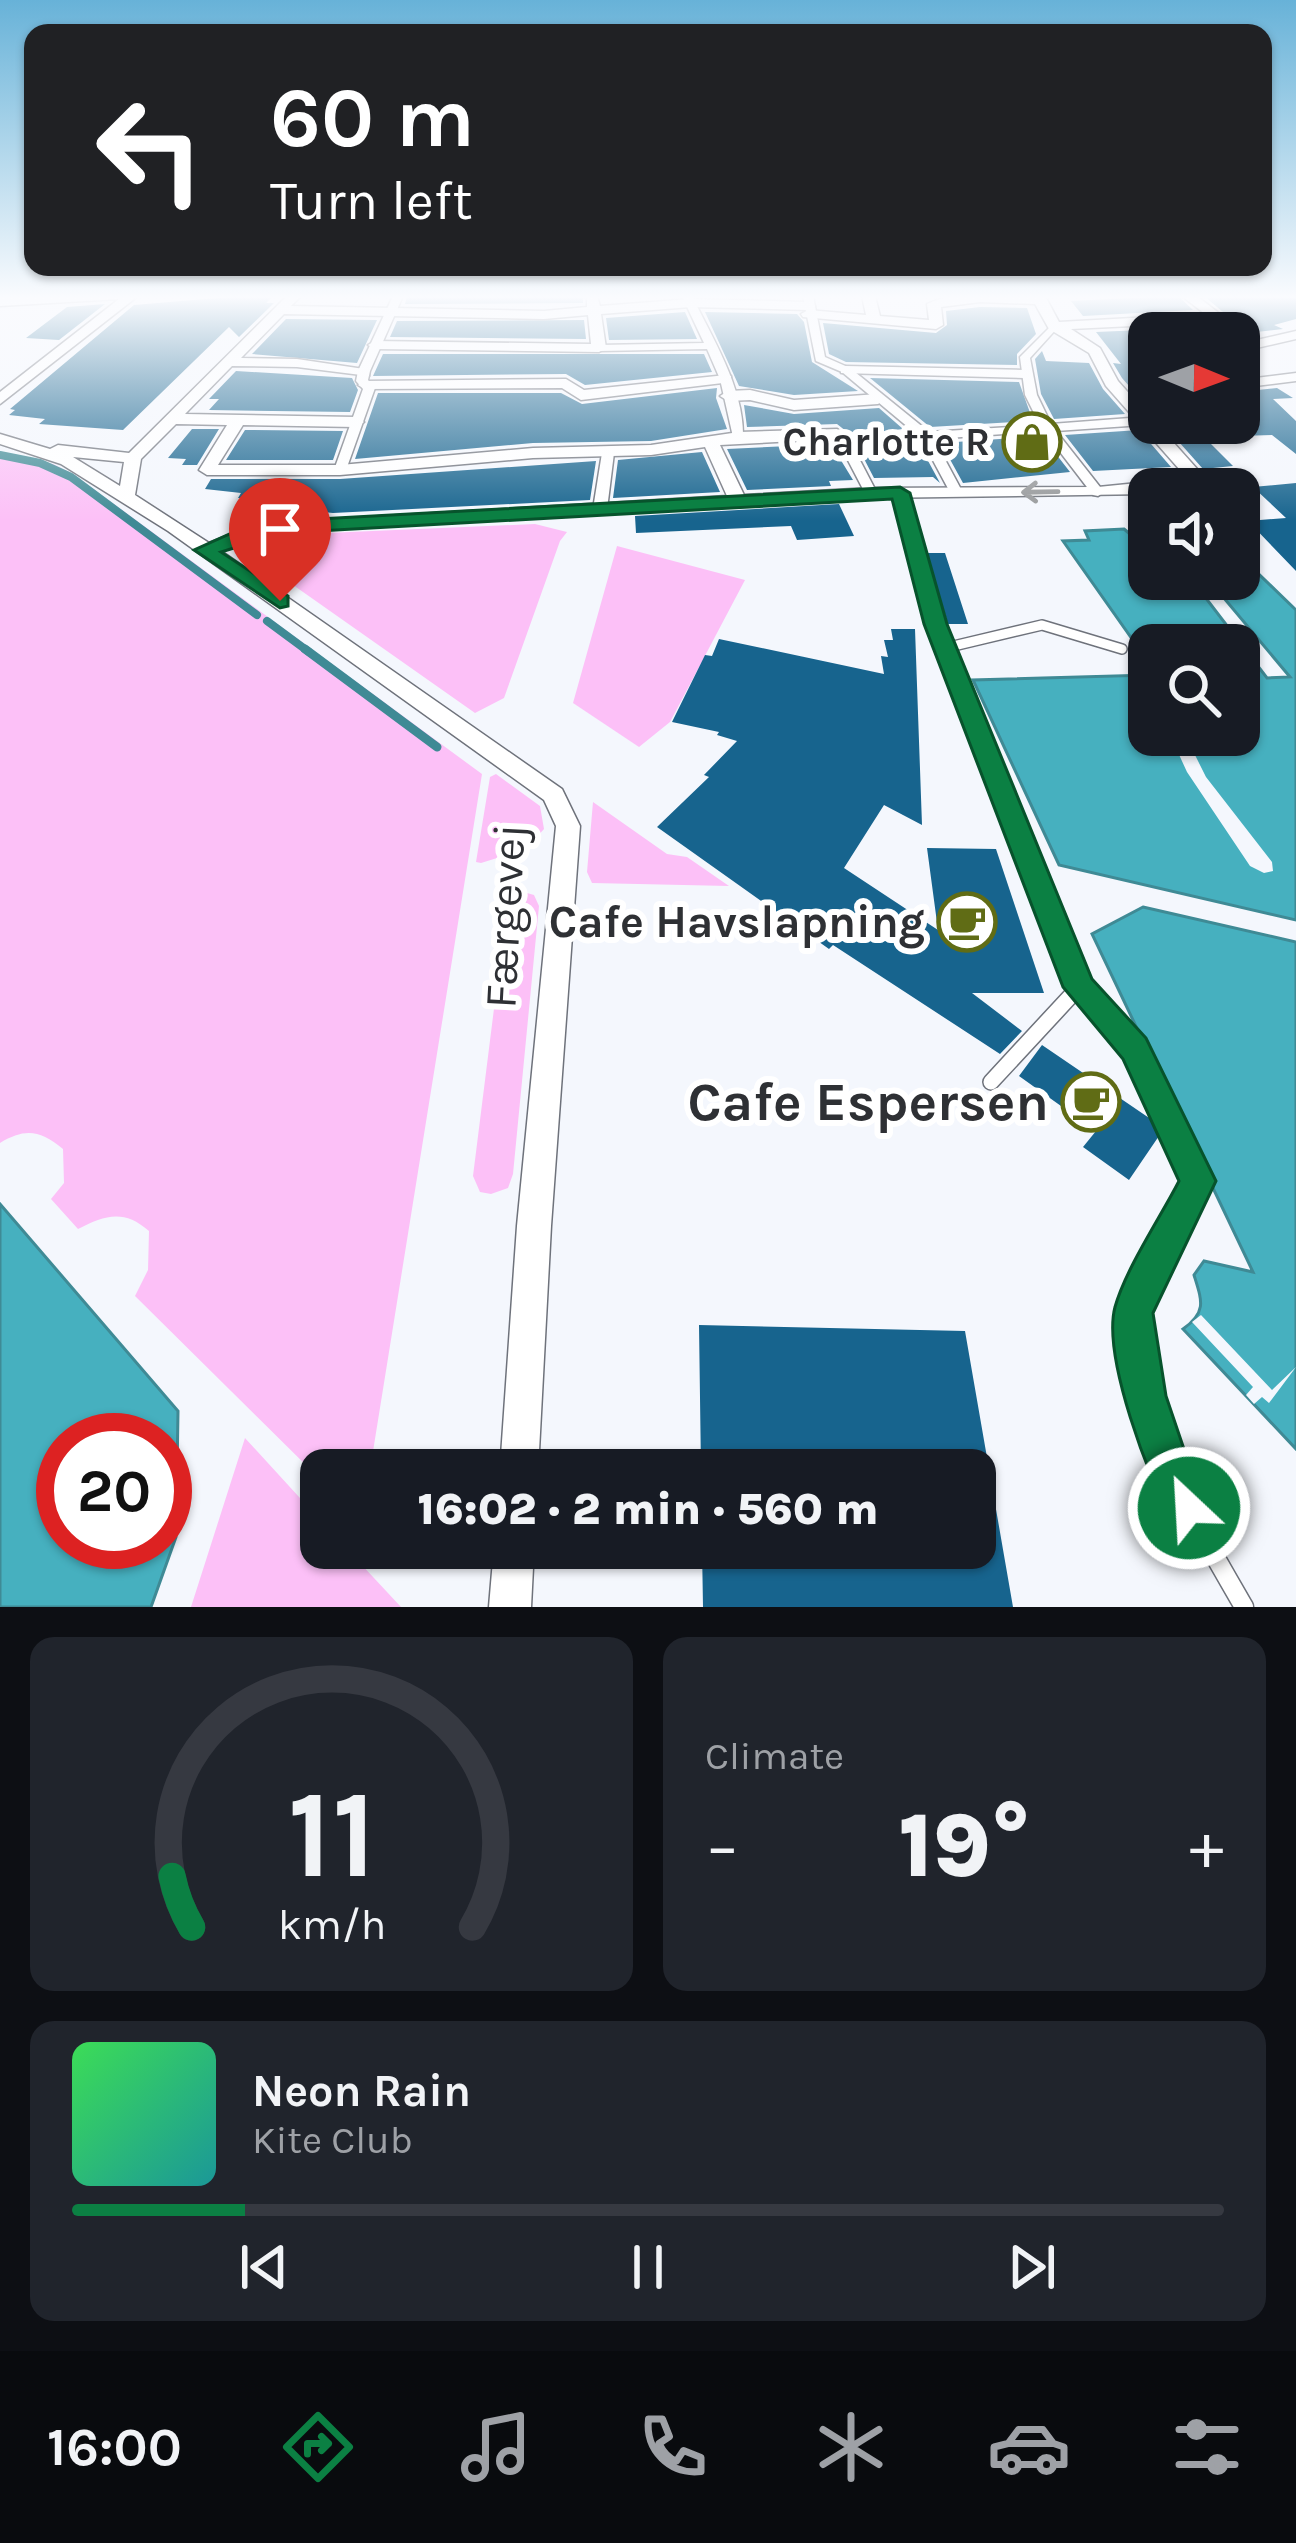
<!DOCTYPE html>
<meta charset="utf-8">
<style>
:root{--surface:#171b24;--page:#20242c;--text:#f1f3f6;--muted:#9ea1a6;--line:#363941;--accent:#0b8043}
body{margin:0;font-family:Karla,sans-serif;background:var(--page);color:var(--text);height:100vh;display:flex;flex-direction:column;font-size:45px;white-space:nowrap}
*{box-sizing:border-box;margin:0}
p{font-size:39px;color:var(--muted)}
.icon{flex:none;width:66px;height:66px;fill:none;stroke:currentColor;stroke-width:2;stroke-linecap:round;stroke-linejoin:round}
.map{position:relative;height:1607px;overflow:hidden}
.panel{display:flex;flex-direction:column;gap:30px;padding:30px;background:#0d0f14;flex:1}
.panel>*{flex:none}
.top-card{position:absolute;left:24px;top:24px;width:1248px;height:252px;border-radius:24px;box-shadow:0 3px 9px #0004;background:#202124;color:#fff;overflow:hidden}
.needle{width:78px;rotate:91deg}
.controls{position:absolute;left:1128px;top:312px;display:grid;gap:24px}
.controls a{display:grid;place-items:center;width:132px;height:132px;border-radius:24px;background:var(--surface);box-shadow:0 3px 9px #0004;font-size:60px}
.speed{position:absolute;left:36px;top:1413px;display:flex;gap:24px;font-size:60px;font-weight:700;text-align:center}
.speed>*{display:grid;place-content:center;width:156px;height:156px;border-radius:50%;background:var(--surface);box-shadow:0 3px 9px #0004;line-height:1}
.speed .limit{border:18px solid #d22;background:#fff;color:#111}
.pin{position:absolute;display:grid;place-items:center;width:102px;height:102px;color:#fff;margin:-123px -51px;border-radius:50% 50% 50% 0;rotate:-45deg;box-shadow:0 0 12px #0007}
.pin .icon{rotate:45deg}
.me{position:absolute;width:132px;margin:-66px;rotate:335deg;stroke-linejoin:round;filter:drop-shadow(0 0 9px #0008)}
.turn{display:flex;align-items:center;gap:42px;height:252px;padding:0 48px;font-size:54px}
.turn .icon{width:156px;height:156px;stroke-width:2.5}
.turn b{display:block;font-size:84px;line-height:102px}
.big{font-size:90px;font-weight:800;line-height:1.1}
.panel .tile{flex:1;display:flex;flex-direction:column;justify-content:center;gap:18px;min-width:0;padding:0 42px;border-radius:24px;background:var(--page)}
.panel .dial{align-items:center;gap:0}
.dial svg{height:312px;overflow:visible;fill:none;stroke:var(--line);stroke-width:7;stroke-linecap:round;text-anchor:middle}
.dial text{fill:var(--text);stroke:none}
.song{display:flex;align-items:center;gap:36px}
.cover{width:144px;height:144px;border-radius:18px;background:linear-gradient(135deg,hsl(130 70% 55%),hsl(180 70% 35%))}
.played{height:12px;border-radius:6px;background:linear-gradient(90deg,var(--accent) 15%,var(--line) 15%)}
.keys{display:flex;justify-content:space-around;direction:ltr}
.heat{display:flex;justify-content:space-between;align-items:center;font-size:66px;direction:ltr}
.panel .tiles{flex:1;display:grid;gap:30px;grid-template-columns:1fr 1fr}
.tile:last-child{grid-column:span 2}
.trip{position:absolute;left:300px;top:1449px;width:696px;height:120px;border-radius:24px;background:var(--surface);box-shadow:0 3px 9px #0004;font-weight:800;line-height:120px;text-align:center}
.tabs{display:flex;height:192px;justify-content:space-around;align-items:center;background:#090b0e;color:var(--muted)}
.tabs .icon{width:84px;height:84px}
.tabs .selected{color:var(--accent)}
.tabs b{font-size:54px;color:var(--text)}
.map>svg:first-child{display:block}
.green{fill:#fcc0f7}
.water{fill:#46b0bf;stroke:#3f8a95;stroke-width:3;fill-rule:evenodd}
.pier{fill:#f4f7fd}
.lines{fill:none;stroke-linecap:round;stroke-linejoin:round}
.stream-far1{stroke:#3f8a95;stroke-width:8}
.stream{stroke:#3f8a95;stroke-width:9}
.building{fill:#17648e}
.service-far3-casing{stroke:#6e727b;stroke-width:12}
.service-far2-casing{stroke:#6e727b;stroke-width:15}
.service-far1-casing{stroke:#6e727b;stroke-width:18}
.service-casing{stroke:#6e727b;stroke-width:21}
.pedestrian-casing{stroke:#6e727b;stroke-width:3}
.minor-casing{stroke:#6e727b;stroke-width:3}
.service-far3{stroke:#fff;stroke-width:9}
.service-far2{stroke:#fff;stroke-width:12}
.service-far1{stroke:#fff;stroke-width:15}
.service{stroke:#fff;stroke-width:18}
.pedestrian{fill:#fff;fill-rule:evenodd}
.minor{fill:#fff;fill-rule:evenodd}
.oneway{stroke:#96989a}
.route{fill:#0b8043;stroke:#07532c;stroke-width:3}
.labels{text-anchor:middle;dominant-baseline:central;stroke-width:12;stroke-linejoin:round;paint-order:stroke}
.far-poi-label{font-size:39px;font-weight:bold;fill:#2e3034;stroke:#fff;text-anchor:end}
.street-label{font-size:45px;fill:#2e3034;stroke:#fff}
.poi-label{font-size:45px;font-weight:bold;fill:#2e3034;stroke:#fff;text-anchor:end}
.near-poi-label{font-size:54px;font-weight:bold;fill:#2e3034;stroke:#fff;text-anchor:end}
</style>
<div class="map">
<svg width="1296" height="1607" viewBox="0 0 1296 1607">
<rect width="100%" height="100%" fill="#f4f7fd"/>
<!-- green -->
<path class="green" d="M0,452l53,12 20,10 409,300 -112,696h-49v10l-186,-184 13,-26 1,-39c-25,-22 -44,-16 -71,-2l-27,-30 13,-16 -1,-34c-23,-19 -38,-21 -63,-6z
M535,524l32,8 -7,9 -56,157 -29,15 -226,-159 4,-9 28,-10z
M617,546l128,34 -75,142 -31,25 -66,-44z
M496,774l44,32 4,23 -18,20 -45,14 -5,-1 14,-85z
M593,802l74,52 20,3 42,29 -137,-3 -5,-11z
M527,893l7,2 5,11 -26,268 -5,14 -17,6 -11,-2 -7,-16 34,-271 7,-11z
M245,1438l76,83v27h25l55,59h-210z"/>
<!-- water -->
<path class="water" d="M1124,529l25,21v29h36l17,14 65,85 23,-1 -82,-98h31v-24l57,55v310l-237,-55 -86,-185 176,-5v60h90v-90h-90v18l-86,-122 26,-1 -4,-9z
M1143,907l153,35v507l-113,-120c24,-17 19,-28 11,-54l10,-14 49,11 -161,-338z
M0,1204l178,207 -2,126 -25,70h-151zM63,1440h102v102h-102z"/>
<!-- pier -->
<path class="pier" d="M1170,735h15l21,42 66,85 1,9 -9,2 -14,-7 -63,-94z
M1201,1315l71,75 24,-23 -27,36 -7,-6 -8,7 -8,-9 7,-8 -61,-65z"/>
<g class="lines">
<!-- stream-far1 -->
<path class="stream-far1" d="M0,455l40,8 31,14 186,138
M267,621l42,31"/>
<!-- stream -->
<path class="stream" d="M305,649l132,98"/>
</g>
<!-- building -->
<path class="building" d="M241,296l31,1 -6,6h8l-35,34 -10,-10 -106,103 -84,-6 6,-5 -36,-4 6,-5 -5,-1 124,-104z
M407,296h176v7l-178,1z
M1168,296h10l15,14 -110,6 -12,-15z
M1204,296h92v23l-22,6 9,4 -35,4z
M105,304l-46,36 -33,-2 41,-31z
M980,307l47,1 9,26 -19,20v11l-171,-3 -17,-8 -6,-31 113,10 11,-8 -1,-14z
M685,312l12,27 -88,1 -3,-22z
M705,312l92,2 7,8 8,40 46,29 -64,4 -55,-9z
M286,319l91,1 -20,43 -105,-9z
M584,320l2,19 -196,-2 7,-16z
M1213,327l8,6h-90l18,22v54l-27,-31 -9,-15 8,1 -25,-32z
M1042,351l4,10 43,2 14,26 22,25 -71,5 -13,-25 -6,-35z
M383,354h321l8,18 -127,13 -19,-11 -193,2z
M236,371l116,7 6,12 -8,22 -141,-2 10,-11h-10z
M870,378l149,4 14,39 -103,6z
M717,388l-1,10 11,31 -76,12 -118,2 -178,16 23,-66h183l21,11z
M1277,388l16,10 -20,1 23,22v33l-24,-19 -33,1v-44z
M744,405l50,9 85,-6 24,21 -52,6 -14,-11 -90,3z
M1190,423l43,43 -30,3 -40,-45z
M192,429h27l-22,36h-15l4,-6 -18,-1z
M245,430l98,1 -10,29h-107z
M1139,430l32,37 -78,4 -28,-36z
M1042,436l28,36 -107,11 -22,-40z
M831,444l22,36 -24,1 2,5 -84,4 -20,-41z
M920,446l20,37 -7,-6 -59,1 -13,-25z
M702,452l18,40 -107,6 5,-38z
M596,461l-6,39 -257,13 -79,-8 3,-6 -19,-1 3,-5 -36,-4 6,-10h129z
M1296,483v88l-48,-50 38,-3 -33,-31z
M839,504l15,32 -57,4 -6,-14 -155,7 -1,-17z
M927,553h18l23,71h-20z
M891,629h24l7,196 -38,-20 -40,63 94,62 -11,-82 69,1 48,144h-72l50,38 -22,23 -167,-109 -4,4 -172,-122 52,-50 -5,-2 33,-34 -20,-6 2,-3 -47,-10 33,-67 7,1 7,-17 165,35 -3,-18 7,1 -4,-17h9z
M1042,1045l116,79 3,9 -32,47 -46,-33 13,-16 -77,-55z
M699,1325l266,6 48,276h-310l-1,-59h273v-78h-274z"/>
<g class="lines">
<!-- service-far3 casing -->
<g class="service-far3-casing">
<path id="service-far3" d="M900,492l47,160
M945,648l97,-23 80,24"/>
</g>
<!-- service-far2 casing -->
<g class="service-far2-casing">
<path id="service-far2" d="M946,649l99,252"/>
</g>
<!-- service-far1 casing -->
<g class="service-far1-casing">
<path id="service-far1" d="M1079,987l56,61 63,134 -17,32
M991,1082l88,-95 -35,-89"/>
</g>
<!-- service casing -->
<g class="service-casing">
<path id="service" d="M1182,1211c-16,30 -43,67 -47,102 -12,97 63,213 109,294"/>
</g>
<!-- pedestrian casing -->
<g class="pedestrian-casing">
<path id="pedestrian" d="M393,296h10l-33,75 -2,9 7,8 -29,82 -10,3 -2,-3 29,-81 -7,-8 2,-10z
M682,296h10c21,44 53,93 51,144l-10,-3 -13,-58 -13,-30 -108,2 -5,-3 5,-3 105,-2z
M803,296h10l12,61 25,11 79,64 111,-7 -15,-30 -5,-38 34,-34 5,3 -29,32 7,37 14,29 92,-7 6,4 -6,4 -87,6 48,61 -6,4 -5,-1 -49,-64 -110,8 29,54 -11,3 -31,-58 -79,-66 -26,-11z
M842,442l10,3 25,48 -1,3 -11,-3 -25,-48z
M608,449l6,4 -7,56 -7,4 -7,-4 9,-56z"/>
</g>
<!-- minor casing -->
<g class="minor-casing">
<path id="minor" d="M46,296h92l-138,108v-12l119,-93 -119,7v-8z
M287,296l12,2 -8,8 253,5 43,-4v-11h10l3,10 91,-7 117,3 7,4 -7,4 58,5 -4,-19h13l5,20 49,4 -2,-16c32,-16 82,-8 118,-8l14,26 146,-8 -23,-18h15l47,37 -5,4v-4h-11l-14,-11 -143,7 29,19 18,33 31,35v7h7l51,57 -17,9h-41v5l-278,4 -589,34 -27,6 -34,13 341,238 18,37 -29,400 -13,244h-38l17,-244 39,-400 -12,-26 -376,-269 -107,-67 -61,-20v-10l50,15 8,-4 71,8zM980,302l55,2 14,25 40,24 17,33 81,92 -89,9 -227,1 -127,7 -24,-50 113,-6 13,11 80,-9 8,-5 -8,-5 -76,9 -13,-11 -98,3 -88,13 -118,3 -193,17h-122l25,-40 113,2 8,-5 -8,-5 -171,-3 47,-48 65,1 72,9v-6l-5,-1 -67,-10 -56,-1 43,-44 260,5 44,-4 3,29 -216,-3 -7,4 7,4 224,3 7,-4 -5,-34 90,-7 117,3 -7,4 2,3 133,12 7,-4 -2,-18zM176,424l51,1 -28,45 8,5h133l193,-17 118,-3 54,-8 22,49 -445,26 -38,7 -35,14 -74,-48 6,-36zM73,457l51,5 -4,24z
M1296,331v8l-57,13v-8z
M846,366l178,4 7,4 -7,4 -183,-5v-6z
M1296,373v8l-57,7v-8z
M726,375l5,1v6l-150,18 -19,-12 -197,1 -7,-4 7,-4 201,-2 18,11z
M750,390l44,10 84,-6 8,5 -8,5 -84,6 -44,-10 -22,1 -8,-5 8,-5z
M494,1548h40l-3,59h-42z"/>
</g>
<!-- service-far3 -->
<use href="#service-far3" class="service-far3"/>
<!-- service-far2 -->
<use href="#service-far2" class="service-far2"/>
<!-- service-far1 -->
<use href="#service-far1" class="service-far1"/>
<!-- service -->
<use href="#service" class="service"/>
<!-- pedestrian -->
<use href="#pedestrian" class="pedestrian"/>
<!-- minor -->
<use href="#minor" class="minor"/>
</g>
<!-- one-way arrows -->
<defs><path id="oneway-shaft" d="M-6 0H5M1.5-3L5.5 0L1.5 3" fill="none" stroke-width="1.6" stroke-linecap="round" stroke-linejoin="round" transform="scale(3)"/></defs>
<use class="oneway" href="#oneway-shaft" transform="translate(1040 492) rotate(179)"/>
<!-- sky -->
<linearGradient id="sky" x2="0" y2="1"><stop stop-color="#67b2d8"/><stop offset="0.57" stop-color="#fafbfe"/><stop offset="1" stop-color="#fafbfe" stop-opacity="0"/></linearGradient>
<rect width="1296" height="521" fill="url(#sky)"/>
<!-- route -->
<path class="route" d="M900,487l10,6 37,131 145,355 54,59 70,143 -63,132 13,83 23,68 22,44 -6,15 -16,7 -16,-7c-24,-44 -71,-167 -58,-216 11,-39 45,-89 64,-126l-56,-122 -60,-72 -139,-363 -32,-125 -610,34 -61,19 67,44v10l-8,2 -86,-58 49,-22 39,-7z"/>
<!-- icons -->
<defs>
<g id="shop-ring" transform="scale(3)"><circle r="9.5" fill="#fff" stroke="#606c15" stroke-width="1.5"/><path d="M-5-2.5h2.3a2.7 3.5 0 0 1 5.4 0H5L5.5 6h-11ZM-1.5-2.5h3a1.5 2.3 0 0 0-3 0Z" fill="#606c15"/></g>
<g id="cafe-ring" transform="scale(3)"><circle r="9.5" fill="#fff" stroke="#606c15" stroke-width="1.5"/><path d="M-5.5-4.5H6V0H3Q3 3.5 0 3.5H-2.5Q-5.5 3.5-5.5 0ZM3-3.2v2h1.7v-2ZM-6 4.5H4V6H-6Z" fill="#606c15"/></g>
</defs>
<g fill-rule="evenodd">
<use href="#shop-ring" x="1032" y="442"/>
<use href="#cafe-ring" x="967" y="922"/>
<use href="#cafe-ring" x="1091" y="1102"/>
</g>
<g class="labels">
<!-- far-poi labels -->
<g class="far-poi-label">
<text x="990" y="442">Charlotte R</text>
</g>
<!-- street labels -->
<g class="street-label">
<text transform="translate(505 916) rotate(-87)">Færgevej</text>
</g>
<!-- poi labels -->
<g class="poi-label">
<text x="925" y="922">Cafe Havslapning</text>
</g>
<!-- near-poi labels -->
<g class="near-poi-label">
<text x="1049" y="1102">Cafe Espersen</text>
</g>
</g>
</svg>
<div class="controls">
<a><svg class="needle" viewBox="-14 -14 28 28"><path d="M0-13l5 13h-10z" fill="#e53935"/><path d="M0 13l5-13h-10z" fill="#9ea1a6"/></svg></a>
<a><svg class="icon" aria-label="sound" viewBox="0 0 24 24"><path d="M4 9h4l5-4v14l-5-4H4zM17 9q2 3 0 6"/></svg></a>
<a><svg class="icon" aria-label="search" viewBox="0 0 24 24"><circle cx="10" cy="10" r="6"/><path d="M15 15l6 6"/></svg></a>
</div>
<div class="speed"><div class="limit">20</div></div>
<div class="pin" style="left:280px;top:601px;background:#d93025"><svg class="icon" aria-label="arrive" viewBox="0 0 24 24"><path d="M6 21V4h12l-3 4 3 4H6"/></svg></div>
<svg class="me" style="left:1189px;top:1508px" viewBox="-20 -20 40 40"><circle r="17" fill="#0b8043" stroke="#fff" stroke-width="3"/><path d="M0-11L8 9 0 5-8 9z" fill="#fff"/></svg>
<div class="trip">16:02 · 2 min · 560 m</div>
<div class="top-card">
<div class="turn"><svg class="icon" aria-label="left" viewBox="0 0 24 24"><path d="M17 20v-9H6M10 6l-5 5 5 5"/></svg><div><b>60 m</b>Turn left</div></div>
</div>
</div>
<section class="panel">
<div class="tiles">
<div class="tile dial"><svg viewBox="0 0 100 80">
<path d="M14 69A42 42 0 1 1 86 69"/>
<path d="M14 69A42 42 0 0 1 9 56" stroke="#0b8043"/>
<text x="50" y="56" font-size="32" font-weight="700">11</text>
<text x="50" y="72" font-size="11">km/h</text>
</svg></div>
<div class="tile"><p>Climate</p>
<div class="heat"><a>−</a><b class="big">19°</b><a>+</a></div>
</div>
<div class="tile">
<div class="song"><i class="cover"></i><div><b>Neon Rain</b><p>Kite Club</p></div></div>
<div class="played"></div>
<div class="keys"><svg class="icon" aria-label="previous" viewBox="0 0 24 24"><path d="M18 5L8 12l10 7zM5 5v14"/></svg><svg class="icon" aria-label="pause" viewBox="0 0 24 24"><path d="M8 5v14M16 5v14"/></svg><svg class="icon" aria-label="next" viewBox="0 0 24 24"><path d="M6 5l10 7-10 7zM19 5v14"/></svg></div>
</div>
</div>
</section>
<nav class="tabs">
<b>16:00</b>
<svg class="icon selected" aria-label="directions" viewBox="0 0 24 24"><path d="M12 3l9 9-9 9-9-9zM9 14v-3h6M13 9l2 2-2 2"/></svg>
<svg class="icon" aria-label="music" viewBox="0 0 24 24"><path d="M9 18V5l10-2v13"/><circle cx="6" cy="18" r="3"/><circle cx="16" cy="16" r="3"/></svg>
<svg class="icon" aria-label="phone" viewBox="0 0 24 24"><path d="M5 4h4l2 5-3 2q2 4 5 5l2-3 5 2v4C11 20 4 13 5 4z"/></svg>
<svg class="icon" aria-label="climate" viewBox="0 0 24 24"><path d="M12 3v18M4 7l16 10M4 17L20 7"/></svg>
<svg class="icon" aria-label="car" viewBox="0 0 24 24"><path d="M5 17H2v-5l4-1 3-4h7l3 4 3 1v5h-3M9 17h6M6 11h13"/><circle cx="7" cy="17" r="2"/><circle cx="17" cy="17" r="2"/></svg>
<svg class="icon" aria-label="filters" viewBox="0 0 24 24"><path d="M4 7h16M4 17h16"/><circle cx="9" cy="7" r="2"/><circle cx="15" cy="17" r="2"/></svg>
</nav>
